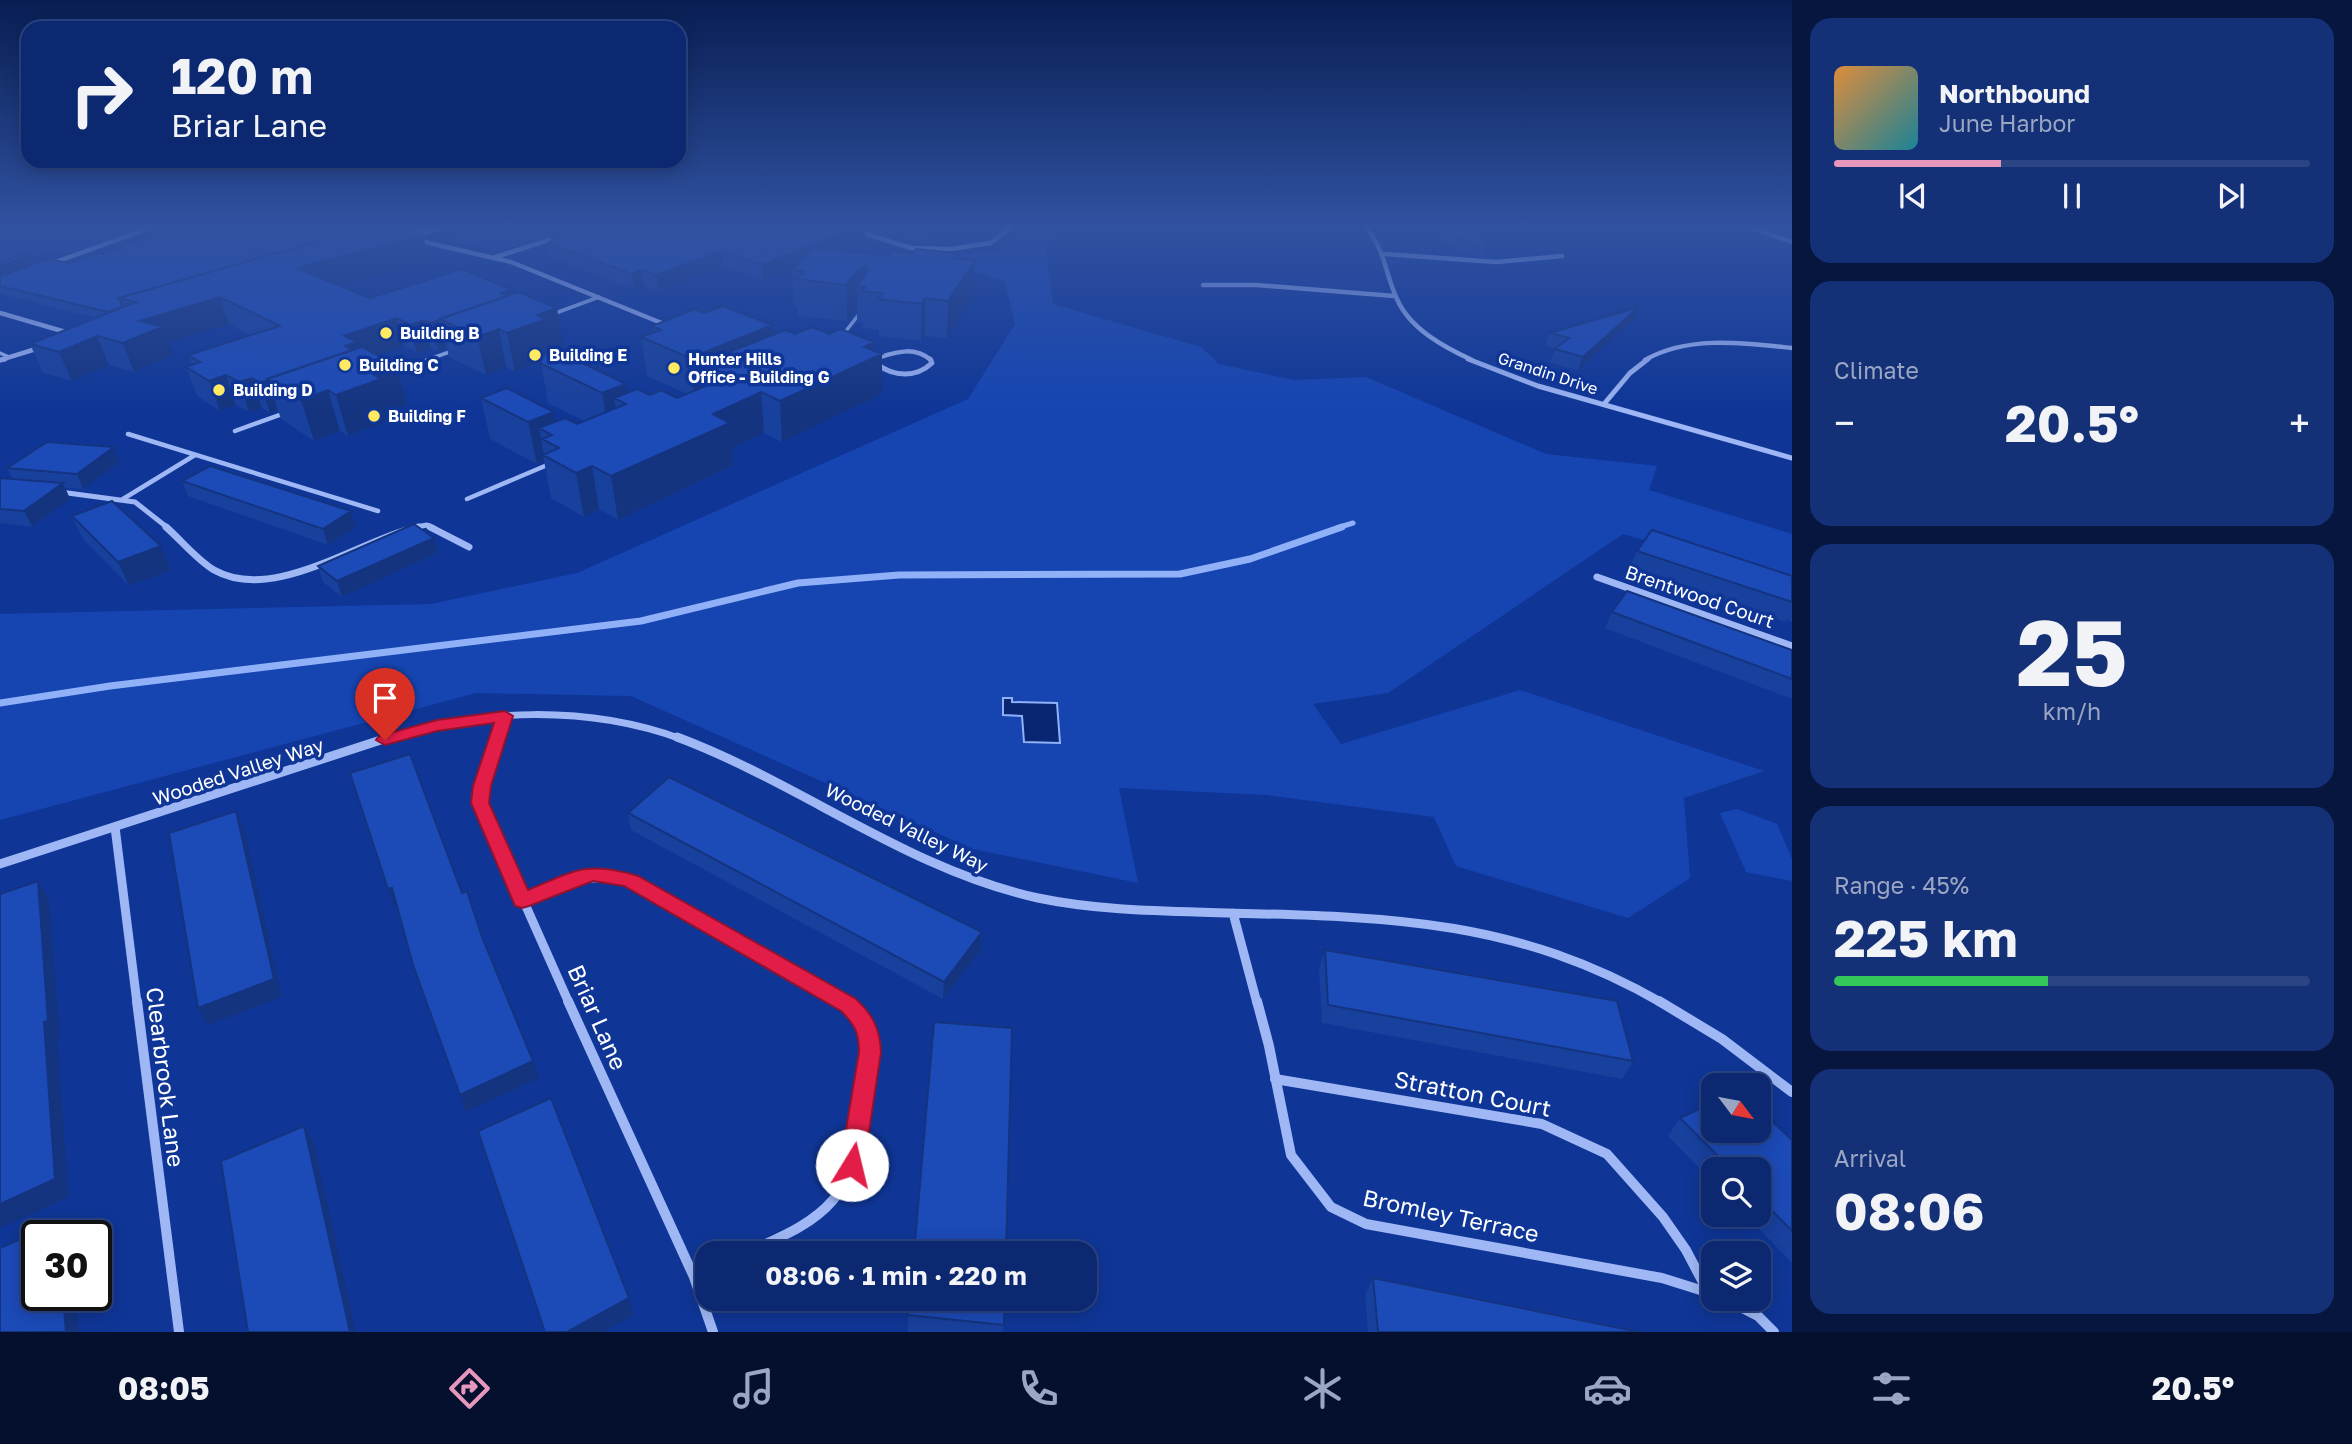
<!DOCTYPE html>
<meta charset="utf-8">
<style>
:root{--surface:#0b2871;--page:#143076;--text:#f1f3f6;--muted:#9aa6c3;--line:#2b4484;--accent:#e797bd}
body{margin:0;font-family:"Golos Text",sans-serif;background:var(--page);color:var(--text);height:100vh;display:flex;flex-direction:column;font-size:26px;white-space:nowrap}
*{box-sizing:border-box;margin:0}
p{font-size:23px;color:var(--muted)}
.icon{flex:none;width:38px;height:38px;fill:none;stroke:currentColor;stroke-width:2;stroke-linecap:round;stroke-linejoin:round}
.map{position:relative;flex:1;overflow:hidden}
.details{display:flex;flex-direction:column;gap:18px;padding:18px;background:#06163e;width:560px}
.details>*{flex:none}
.top-card{position:absolute;left:21px;top:21px;width:665px;height:147px;border-radius:21px;box-shadow:0 4px 18px #0003,0 0 0 2px var(--line);background:#0b2871;color:var(--text);overflow:hidden}
.needle{width:46px;rotate:122deg}
.tools{position:absolute;left:1701px;top:1073px;display:grid;gap:14px}
.tools a{display:grid;place-items:center;width:70px;height:70px;border-radius:14px;background:var(--surface);box-shadow:0 4px 18px #0003,0 0 0 2px var(--line);font-size:35px}
.speed{position:absolute;left:21px;top:1220px;display:flex;gap:14px;font-size:35px;font-weight:700;text-align:center}
.speed>*{display:grid;place-content:center;width:91px;height:91px;border-radius:50%;background:var(--surface);box-shadow:0 4px 18px #0003,0 0 0 2px var(--line);line-height:1}
.speed .limit{border:4px solid #111;border-radius:10px;background:#fff;color:#111}
.pin{position:absolute;display:grid;place-items:center;width:60px;height:60px;color:#fff;margin:-72px -30px;border-radius:50% 50% 50% 0;rotate:-45deg;box-shadow:0 0 7px #0007}
.pin .icon{rotate:45deg}
.me{position:absolute;width:77px;margin:-38px;rotate:9deg;stroke-linejoin:round;filter:drop-shadow(0 0 5px #0008)}
.turn{display:flex;align-items:center;gap:24px;height:147px;padding:0 35px;font-size:32px}
.turn .icon{width:91px;height:91px;stroke-width:2.5}
.turn b{display:block;font-size:49px;line-height:60px}
.big{font-size:52px;font-weight:700;line-height:1.1}
.details .card{flex:1;display:flex;flex-direction:column;justify-content:center;gap:10px;min-width:0;padding:0 24px;border-radius:21px;background:var(--page)}
.details .dial{align-items:center;gap:0}
.dial b{font-size:91px;line-height:1}
.song{display:flex;align-items:center;gap:21px}
.cover{width:84px;height:84px;border-radius:10px;background:linear-gradient(135deg,hsl(30 70% 55%),hsl(190 70% 35%))}
.played{height:7px;border-radius:4px;background:linear-gradient(90deg,var(--accent) 35%,var(--line) 35%)}
.keys{display:flex;justify-content:space-around;direction:ltr}
.heat{display:flex;justify-content:space-between;align-items:center;font-size:38px;direction:ltr}
.charge{height:10px;border-radius:5px;background:linear-gradient(90deg,#34c759 45%,var(--line) 0)}
.trip{position:absolute;left:695px;top:1241px;width:402px;height:70px;border-radius:21px;background:var(--surface);box-shadow:0 4px 18px #0003,0 0 0 2px var(--line);font-weight:700;line-height:70px;text-align:center}
.tab-bar{display:flex;height:112px;justify-content:space-around;align-items:center;background:#04102d;color:var(--muted)}
.tab-bar .icon{width:49px;height:49px}
.tab-bar .selected{color:var(--accent)}
.tab-bar b{font-size:32px;color:var(--text)}
main{display:flex;flex:1;min-height:0}
.map>svg:first-child{display:block}
.green{fill:#1645b2}
.water{fill:#092673;stroke:#90b1f8;stroke-width:2}
.lines{fill:none;stroke-linecap:round;stroke-linejoin:round}
.stream-far1{stroke:#90b1f8;stroke-width:5}
.stream{stroke:#90b1f8;stroke-width:7}
.lane-far1{stroke:#9fb8f5;stroke-width:3.5}
.lane{stroke:#9fb8f5;stroke-width:4.5}
.street-far4{stroke:#9fb8f5;stroke-width:4.5}
.street-far3{stroke:#9fb8f5;stroke-width:5}
.street-far2{stroke:#9fb8f5;stroke-width:7}
.street-far1{stroke:#9fb8f5;stroke-width:9}
.street{stroke:#9fb8f5;stroke-width:10}
.wall{fill:#18409d}
.shaded-wall{fill:#143480}
.building{fill:#1c4ab7;stroke:#143480;stroke-width:2}
.route{fill:#e11d48;stroke:#92132f;stroke-width:2}
.poi-dot{fill:#ffea62;stroke:#0f3697;stroke-width:2.5}
.labels{text-anchor:middle;dominant-baseline:central;stroke-width:7;stroke-linejoin:round;paint-order:stroke}
.far-poi-label{font-size:16px;font-weight:bold;fill:#fff;stroke:#0f3697;text-anchor:start}
.far-street-label{font-size:16px;fill:#fff;stroke:#0f3697}
.street-label{font-size:19px;fill:#fff;stroke:#0f3697}
.near-street-label{font-size:23px;fill:#fff;stroke:#0f3697}
</style>
<main>
<div class="map">
<svg width="1792" height="1332" viewBox="0 0 1792 1332">
<rect width="100%" height="100%" fill="#0f3697"/>
<!-- green -->
<path class="green" d="M0,225h111l18,4 21,-4 -77,27 -13,-1 -60,11z
M496,225h86l-84,26 -51,-11z
M1032,225h43l-30,19 8,60 148,43 18,17 75,16 72,-3 180,77 111,12 -8,24 143,44v48l-169,-48 -235,159 -75,11 28,40 179,-54 244,81 -80,27 6,80 -62,40 -172,-52 -22,-49 -167,-22 -148,-7 19,95 -165,-34 -342,-153 -155,-3 -476,127v-206l431,-10 146,-31 391,-174 47,-75 -10,-42 -75,-24 66,-6z
M1737,809l40,15 15,35v22l-46,-9 -26,-59z"/>
<!-- water -->
<path class="water" d="M1003,698h9v4l45,1 3,40 -36,-1 -2,-26 -19,-1z"/>
<g class="lines">
<!-- stream-far1 -->
<path class="stream-far1" d="M1337,528l16,-5"/>
<!-- stream -->
<path class="stream" d="M0,703l110,-17 531,-65 157,-38 101,-8 281,-1 70,-15 92,-32"/>
<!-- lane-far1 -->
<path class="lane-far1" d="M553,314l46,-17
M842,336l18,-23
M0,353l9,4
M427,360l25,-9"/>
<!-- lane -->
<path class="lane" d="M392,373l39,-14
M235,431l50,-18
M128,434l250,77
M123,499l72,-44
M467,499l85,-36"/>
<!-- street-far4 -->
<path class="street-far4" d="M398,225l27,6
M1364,225c22,25 20,46 33,74 13,30 47,48 75,61
M1744,225l48,17
M856,231l55,17 40,1 39,-6 25,-18
M413,236l36,-11
M416,240l95,22 158,64
M1385,254l111,8 66,-6
M496,257l62,-20
M50,264l108,-39
M1203,285h53l138,11
M0,313l69,20
M0,360l39,-12
M879,360l1,-3c19,-6 35,-10 51,3
M1645,360c43,-25 100,-17 147,-12"/>
<!-- street-far3 -->
<path class="street-far3" d="M879,359l-2,5c17,13 39,14 55,-1l-2,-4
M1468,359l70,27 254,72
M0,360l5,-1
M1604,404l26,-31 18,-14
M60,492l75,10 33,26
M411,528l16,-3 7,3"/>
<!-- street-far2 -->
<path class="street-far2" d="M166,527c15,13 31,33 48,43 60,34 146,-31 205,-43
M430,527l39,20
M1597,577l195,69
M384,739c95,-31 204,-34 297,0
M497,739l8,-23"/>
<!-- street-far1 -->
<path class="street-far1" d="M498,737l-16,49 -2,17 89,200
M677,737c123,46 232,133 361,161 62,13 127,13 190,15 163,4 288,6 434,90
M115,827l22,176
M0,864l390,-127
M522,900c37,-16 68,-29 109,-19l213,122
M1233,913l24,90"/>
<!-- street -->
<path class="street" d="M137,1001l42,331
M568,1001l126,276 19,55
M1257,1001l12,45 22,109 40,52 35,17 296,54 51,16
M1659,1001l63,38 70,53
M1275,1079l267,45 65,30 56,63 23,33 21,40
M746,1253c30,-14 65,-27 87,-53 21,-25 42,-129 35,-161 -3,-16 -13,-30 -27,-38
M694,1277l13,-6
M1723,1298l35,18 16,16"/>
</g>
<!-- wall -->
<path class="wall" d="M172,225h230l27,35 -91,25 32,13 142,-8v4l51,52 -9,4 73,43 50,5 10,-4 -40,-18 -6,-39 12,-4 -1,-7 52,-13 68,12 1,10 22,-1 79,17 8,3v40l-100,48 -18,-9 -32,15 2,17 -116,55 -19,-11 -15,8 -33,-19 -7,-37 -7,3 -47,-25 -9,-41 75,24 21,2 7,-3 -36,-18 -7,-41 -26,10 -9,-5 -20,8 -37,-18 -2,-9 -9,3 -7,-3 -14,5 -13,-7 -26,9 19,10 10,40 -17,6 2,8 -44,17 -8,-5 -26,10 -33,-22 -3,-9 -8,3 -8,-5 -13,4 -13,-7 -16,6 -23,-15 -11,-29 6,-2 -4,-10 63,-20 -22,-11 -61,19 5,12 -39,17 -25,-7 -37,16 -29,-8 -13,-29 66,-26 -96,-24v-32l35,2 34,-1 34,-9 71,-25z
M600,225h403l-5,4 -6,-1 -59,17 -14,-2 -25,-11 -8,3 -22,-6 1,10 -29,12 53,5 67,2 19,2 -2,36 -26,42 -22,-2 -4,5 -42,-5v-6l-16,-2v-5h-6v-15l-10,13 -49,-5v-9l-4,-1 -2,-36 4,-3 -33,13 -41,-14 -64,25 -14,-5 -10,3 -83,-31 -3,-15 3,-1 -1,-7 41,-7z
M1432,225h43l11,20 -3,11 -15,-1 -30,-17z
M1691,225h9l-2,5z
M1762,225h30v12l-30,-11z
M1639,307l-5,13 -56,50 -28,-7 5,-14 -10,-3 5,-13z
M120,462l-37,27 -18,-1 5,11 -38,28 -32,-4v-45l12,1 -5,-11z
M182,481l169,30 5,16 -28,18 -140,-49z
M72,516l89,30 10,24 -42,16 -46,-47z
M434,538l4,15 -96,44 -19,-15 -5,-16z
M1637,551l155,25v46l-6,-3 -1,3 -156,-53z
M1612,612l180,38v49l-187,-71z
M628,813l354,119 -1,18 -38,49 -312,-169z
M1325,950l308,111 -11,18 -300,-56 -3,-55z
M1680,1118l112,22v123l-47,-49h14v-45h-46v13l-45,-46z
M1373,1278l266,54h-271l-3,-37z
M908,1315l96,10 -1,7h-95z"/>
<!-- shaded-wall -->
<path class="shaded-wall" d="M862,225h2l1,14 -102,41 -1,-15z
M885,225h9v7l-8,3z
M951,225h41v3l-59,17v-15z
M423,235l6,25 -125,34 -8,-26z
M721,251l1,15 -64,25 -2,-16z
M31,255l4,9 -35,13v-11z
M975,260l-2,36 -26,42 1,-37z
M866,265v27l-1,-5 -8,-1v22l-10,13 -1,-36 15,-18z
M642,270l2,16 -10,3 -2,-15z
M512,290l5,27 -18,12 7,38 -20,8 -9,-38 24,-44z
M220,297l9,27 -61,19 5,12 -39,17 -11,-29 17,-22z
M925,298v38l-4,5 1,-37z
M1639,307l-5,13 -56,50 5,-13z
M557,308l6,38 -12,5 1,6 -37,15 -8,-39 30,-18z
M397,318l7,28 -42,15 -34,29 12,41 -26,10 -13,-41 43,-64z
M424,320l7,28 -14,5 -7,-28z
M440,320l7,28 -9,3 -7,-28z
M772,325l3,39 -47,13 -26,-14 3,30 -11,5 -4,-40z
M97,336l12,29 -37,16 -13,-29z
M874,342v16l8,-4v40l-100,48 -2,-41 84,-54z
M397,365l10,40 -17,6 2,8 -44,17 -12,-41 37,-21z
M226,375l10,30 -16,6 -11,-30z
M252,378l10,30 -13,4 -10,-30z
M268,380l10,30 -8,3 -10,-30z
M626,384l6,40 -6,-20 -12,-6 5,32 -10,4 -7,-41z
M761,392l3,41 -32,15 2,17 -116,55 -7,-44 102,-62z
M554,412l8,42 -10,-19 -13,-7 5,27h-1l1,6 -7,3 -9,-42z
M114,447l6,15 -37,27 -6,-15z
M592,466l7,43 -15,8 -8,-44z
M63,483l7,16 -38,28 -8,-16z
M351,511l5,16 -28,18 -5,-16z
M434,538l4,15 -96,44 -5,-16z
M161,546l10,24 -42,16 -11,-24z
M236,811l8,17 38,169 -74,28 -10,-17z
M38,881l11,18 11,140 -3,1 12,157 -69,31v-24l44,-182z
M392,888l6,17 -4,2 -6,-18z
M982,932l-1,18 -38,49 1,-17z
M533,1061l6,17 -73,34 -6,-17z
M304,1126l10,17 42,189h-6z
M57,1223l10,13h-9z
M63,1295h13l3,37h-13z
M629,1298l5,17 -31,17h-36z"/>
<!-- building -->
<path class="building" d="M181,225h194l-256,73 4,9 -15,5 -108,-26v-10l49,-17 20,4 30,-10 4,1 79,-29z
M375,225h26l22,10 -127,33 74,30 92,-29 50,21 -11,3 6,3 -67,23v1l-9,3 -7,-3 -14,5 -13,-7 -53,18 13,6 -12,4 7,4 -85,29 2,1 -9,3 -8,-5 -13,4 -13,-7 -17,6 -23,-14 14,-5 -12,-7 92,-29 -60,-29 -80,24 22,6 -39,16 -26,-7 -38,16 -29,-8 106,-42 -17,-4z
M582,225l9,3 9,-3h262l-100,40 -41,-14 -65,24 -14,-5 -10,4 -84,-31 11,-4 -9,-4z
M913,225h38l-18,5 -14,-2z
M1439,225h36l11,20 -15,-1 -31,-16z
M813,248l76,8 3,-5 21,3 3,-5 40,4 -3,5 22,2 -27,41 -23,-3 -3,6 -44,-5 5,-6 -21,-2 3,-4 -8,-1 11,-15 -2,-6 -5,2 -15,18 -50,-6 8,-8 -12,-1z
M24,254l7,1 -31,11v-4z
M518,292l39,16 -20,7 9,4 -39,14 -8,-4 -22,8 -37,-18z
M723,306l49,19 -82,33 -49,-21 20,-7 -9,-4 43,-17 9,4z
M1639,307l-56,50 -28,-8 14,-11 -19,-5z
M812,327l17,7 12,-5 33,13 -10,5 18,7 -102,47 -19,-9 -48,22 17,9 -119,53 -19,-10 -16,7 -33,-18 16,-7 -17,-9 10,-4 -13,-7 26,-10 12,6 49,-20 -12,-6 23,-9 13,6 11,-5 16,8 51,-21 -26,-14 83,-33 10,4z
M362,347l35,18 -24,9 8,5 -45,16 -8,-5 -27,10 -34,-21z
M549,347l77,37 -24,9 -62,-30z
M507,388l47,24 -26,10 -47,-24z
M47,442l67,5 -37,27 -70,-6z
M210,466l141,45 -28,18 -141,-48z
M0,478l63,5 -39,28 -24,-2z
M112,501l49,45 -43,16 -46,-46z
M414,524l20,14 -97,43 -19,-15z
M1652,530l140,46v26l-155,-51z
M1627,591l165,59v29l-180,-67z
M410,754l52,139 5,-2 15,46 51,124 -73,34 -47,-130 -21,-77 -4,1 -38,-116z
M669,777l313,155 -38,50 -316,-169z
M236,811l38,168 -76,29 -29,-175z
M38,881l10,140 -4,1 11,157 -55,25v-310z
M1325,950l292,51 16,60 -305,-56z
M934,1022l78,6 -6,225h-92z
M551,1098l78,200 -62,34h-22l-67,-201z
M1713,1103v27h46v-21l33,31v91l-33,-34v-28h-28l-51,-51z
M304,1126l46,206h-102l-27,-171z
M57,1223l1,13h-21v59h26l3,37h-66v-84z
M1373,1278l266,54h-261z
M910,1298h94v27l-96,-10z"/>
<!-- sky -->
<linearGradient id="sky" x2="0" y2="1"><stop stop-color="#081e53"/><stop offset="0.55" stop-color="#3152a1"/><stop offset="1" stop-color="#3152a1" stop-opacity="0"/></linearGradient>
<rect width="1792" height="412" fill="url(#sky)"/>
<!-- route -->
<path class="route" d="M505,711l8,5 -22,70 -2,17 39,87c45,-19 61,-30 110,-14l218,123c17,16 24,30 25,53l-17,113 -4,8 -8,3 -9,-3 -3,-8 19,-113c0,-19 -4,-27 -18,-41l-217,-125 -31,-5 -64,25 -7,2 -7,-2 -44,-103 2,-17 21,-63 -57,8 -52,14 -9,-5 3,-4 58,-16z"/>
<!-- markers -->
<g class="poi-dot">
<circle cx="386" cy="333" r="7"/>
<circle cx="535" cy="355" r="7"/>
<circle cx="345" cy="365" r="7"/>
<circle cx="674" cy="368" r="7"/>
<circle cx="219" cy="390" r="7"/>
<circle cx="374" cy="416" r="7"/>
</g>
<g class="labels">
<!-- far-poi labels -->
<g class="far-poi-label">
<text x="400" y="333">Building B</text>
<text x="549" y="355">Building E</text>
<text x="688" y="359">Hunter Hills<tspan x="688" dy="18">Office - Building G</tspan></text>
<text x="359" y="365">Building C</text>
<text x="233" y="390">Building D</text>
<text x="388" y="416">Building F</text>
</g>
<!-- far-street labels -->
<g class="far-street-label">
<text transform="translate(1548 373) rotate(18)">Grandin Drive</text>
</g>
<!-- street labels -->
<g class="street-label">
<text transform="translate(1700 596) rotate(19)">Brentwood Court</text>
<text transform="translate(238 771) rotate(-18)">Wooded Valley Way</text>
<text transform="translate(907 827) rotate(26)">Wooded Valley Way</text>
</g>
<!-- near-street labels -->
<g class="near-street-label">
<text transform="translate(598 1017) rotate(66)">Briar Lane</text>
<text transform="translate(166 1077) rotate(83)">Clearbrook Lane</text>
<text transform="translate(1473 1093) rotate(11)">Stratton Court</text>
<text transform="translate(1451 1215) rotate(12)">Bromley Terrace</text>
</g>
</g>
</svg>
<div class="tools">
<a><svg class="needle" viewBox="-14 -14 28 28"><path d="M0-13l5 13h-10z" fill="#e53935"/><path d="M0 13l5-13h-10z" fill="#9aa6c3"/></svg></a>
<a><svg class="icon" aria-label="search" viewBox="0 0 24 24"><circle cx="10" cy="10" r="6"/><path d="M15 15l6 6"/></svg></a>
<a><svg class="icon" aria-label="layers" viewBox="0 0 24 24"><path d="M12 4l9 5-9 5-9-5zM3 14l9 5 9-5"/></svg></a>
</div>
<div class="speed"><div class="limit">30</div></div>
<div class="pin" style="left:385px;top:740px;background:#d93025"><svg class="icon" aria-label="arrive" viewBox="0 0 24 24"><path d="M6 21V4h12l-3 4 3 4H6"/></svg></div>
<svg class="me" style="left:852px;top:1165px" viewBox="-20 -20 40 40"><circle r="19" fill="#fff"/><path d="M0-13L10 11 0 6-10 11z" fill="#e11d48"/></svg>
<div class="trip">08:06 · 1 min · 220 m</div>
<div class="top-card">
<div class="turn"><svg class="icon" aria-label="right" viewBox="0 0 24 24"><path d="M7 20v-9h11M14 6l5 5-5 5"/></svg><div><b>120 m</b>Briar Lane</div></div>
</div>
</div>
<section class="details">
<div class="card">
<div class="song"><i class="cover"></i><div><b>Northbound</b><p>June Harbor</p></div></div>
<div class="played"></div>
<div class="keys"><svg class="icon" aria-label="previous" viewBox="0 0 24 24"><path d="M18 5L8 12l10 7zM5 5v14"/></svg><svg class="icon" aria-label="pause" viewBox="0 0 24 24"><path d="M8 5v14M16 5v14"/></svg><svg class="icon" aria-label="next" viewBox="0 0 24 24"><path d="M6 5l10 7-10 7zM19 5v14"/></svg></div>
</div>
<div class="card"><p>Climate</p>
<div class="heat"><a>−</a><b class="big">20.5°</b><a>+</a></div>
</div>
<div class="card dial"><b>25</b><p>km/h</p></div>
<div class="card"><p>Range · 45%</p><b class="big">225 km</b><div class="charge"></div></div>
<div class="card"><p>Arrival</p><b class="big">08:06</b></div>
</section>
</main>
<nav class="tab-bar">
<b>08:05</b>
<svg class="icon selected" aria-label="directions" viewBox="0 0 24 24"><path d="M12 3l9 9-9 9-9-9zM9 14v-3h6M13 9l2 2-2 2"/></svg>
<svg class="icon" aria-label="music" viewBox="0 0 24 24"><path d="M9 18V5l10-2v13"/><circle cx="6" cy="18" r="3"/><circle cx="16" cy="16" r="3"/></svg>
<svg class="icon" aria-label="phone" viewBox="0 0 24 24"><path d="M5 4h4l2 5-3 2q2 4 5 5l2-3 5 2v4C11 20 4 13 5 4z"/></svg>
<svg class="icon" aria-label="climate" viewBox="0 0 24 24"><path d="M12 3v18M4 7l16 10M4 17L20 7"/></svg>
<svg class="icon" aria-label="car" viewBox="0 0 24 24"><path d="M5 17H2v-5l4-1 3-4h7l3 4 3 1v5h-3M9 17h6M6 11h13"/><circle cx="7" cy="17" r="2"/><circle cx="17" cy="17" r="2"/></svg>
<svg class="icon" aria-label="filters" viewBox="0 0 24 24"><path d="M4 7h16M4 17h16"/><circle cx="9" cy="7" r="2"/><circle cx="15" cy="17" r="2"/></svg>
<b>20.5°</b>
</nav>
